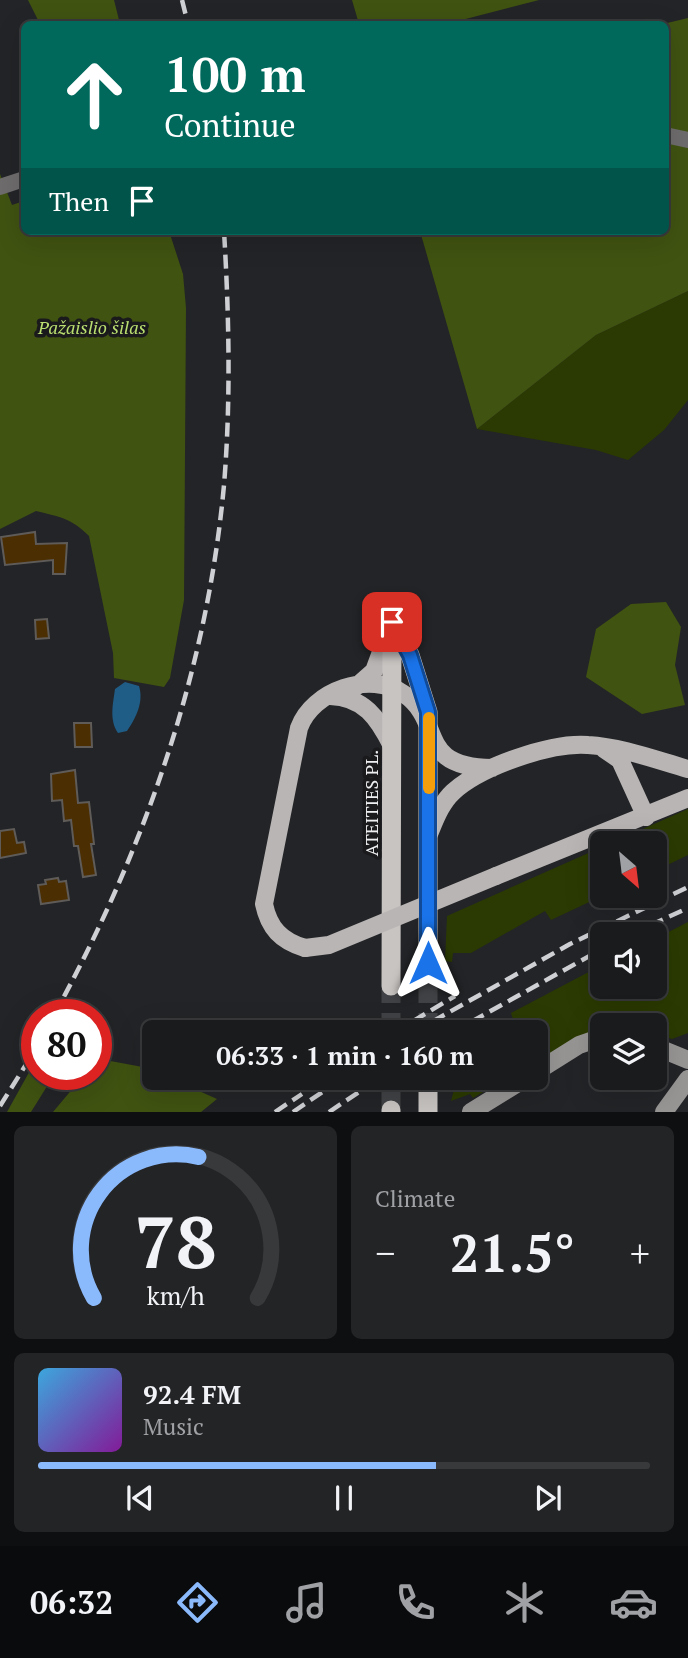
<!DOCTYPE html>
<meta charset="utf-8">
<style>
:root{--surface:#1a1b1d;--page:#232426;--text:#f1f3f6;--muted:#9fa1a4;--line:#38393b;--accent:#8bbafc}
body{margin:0;font-family:"PT Serif",serif;background:var(--page);color:var(--text);height:100vh;display:flex;flex-direction:column;font-size:26px;white-space:nowrap}
*{box-sizing:border-box;margin:0}
p{font-size:23px;color:var(--muted)}
.icon{flex:none;width:38px;height:38px;fill:none;stroke:currentColor;stroke-width:2;stroke-linecap:round;stroke-linejoin:round}
.map{position:relative;height:1112px;overflow:hidden}
.panel{display:flex;flex-direction:column;gap:14px;padding:14px;background:#0e0f10;flex:1}
.panel>*{flex:none}
.top-card{position:absolute;left:21px;top:21px;width:648px;height:214px;border-radius:10px;box-shadow:0 7px 28px #0002,0 0 0 2px var(--line);background:#00695c;color:#fff;overflow:hidden}
.needle{width:46px;rotate:152deg}
.buttons{position:absolute;left:590px;top:831px;display:grid;gap:14px}
.buttons a{display:grid;place-items:center;width:77px;height:77px;border-radius:10px;background:var(--surface);box-shadow:0 7px 28px #0002,0 0 0 2px var(--line);font-size:35px}
.speed{position:absolute;left:21px;top:999px;display:flex;gap:14px;font-size:35px;font-weight:700;text-align:center}
.speed>*{display:grid;place-content:center;width:91px;height:91px;border-radius:50%;background:var(--surface);box-shadow:0 7px 28px #0002,0 0 0 2px var(--line);line-height:1}
.speed .limit{border:10px solid #d22;background:#fff;color:#111}
.pin{position:absolute;display:grid;place-items:center;width:60px;height:60px;color:#fff;margin:-30px;border-radius:14px;box-shadow:0 4px 10px #0006}
.me{position:absolute;width:77px;margin:-38px;rotate:0deg;stroke-linejoin:round;filter:drop-shadow(0 0 5px #0008)}
.turn{display:flex;align-items:center;gap:24px;height:147px;padding:0 28px;font-size:32px}
.turn .icon{width:91px;height:91px;stroke-width:2.5}
.turn b{display:block;font-size:49px;line-height:60px}
.then{display:flex;align-items:center;height:66px;padding:0 28px;background:#0003;gap:14px;font-size:26px}
.big{font-size:52px;font-weight:800;line-height:1.1}
.panel .tile{flex:1;display:flex;flex-direction:column;justify-content:center;gap:10px;min-width:0;padding:0 24px;border-radius:10px;background:var(--page)}
.panel .dial{align-items:center;gap:0}
.dial svg{height:182px;overflow:visible;fill:none;stroke:var(--line);stroke-width:7;stroke-linecap:round;text-anchor:middle}
.dial text{fill:var(--text);stroke:none}
.song{display:flex;align-items:center;gap:21px}
.cover{width:84px;height:84px;border-radius:10px;background:linear-gradient(135deg,hsl(200 70% 55%),hsl(290 70% 35%))}
.played{height:7px;border-radius:4px;background:linear-gradient(90deg,var(--accent) 65%,var(--line) 65%)}
.keys{display:flex;justify-content:space-around;direction:ltr}
.heat{display:flex;justify-content:space-between;align-items:center;font-size:38px;direction:ltr}
.panel .tiles{flex:1;display:grid;gap:14px;grid-template-columns:1fr 1fr}
.tile:last-child{grid-column:span 2}
.trip{position:absolute;left:142px;top:1020px;width:406px;height:70px;border-radius:10px;background:var(--surface);box-shadow:0 7px 28px #0002,0 0 0 2px var(--line);font-weight:800;line-height:70px;text-align:center}
.tabs{display:flex;height:112px;justify-content:space-around;align-items:center;background:#0a0b0c;color:var(--muted)}
.tabs .icon{width:49px;height:49px}
.tabs .current{color:var(--accent)}
.tabs b{font-size:32px;color:var(--text)}
.map>svg:first-child{display:block}
.green{fill:#2b3a02}
.forest{fill:#405311}
.water{fill:#1f5c86}
.building{fill:#4c2e03;stroke:#5e5b58;stroke-width:2}
.lines{fill:none;stroke-linecap:round;stroke-linejoin:round}
.trunk-tunnel{stroke:#414245;stroke-width:19;stroke-dasharray:19 10;stroke-linecap:butt}
.minor{stroke:#6e6c6c;stroke-width:16}
.secondary{stroke:#989595;stroke-width:18}
.primary{stroke:#b9b5b4;stroke-width:18}
.trunk{stroke:#c8c4c2;stroke-width:19}
.rail{stroke:#cfd0d3;stroke-width:4.5;stroke-dasharray:14 7;stroke-linecap:butt}
.primary-bridge{stroke:#b9b5b4;stroke-width:18}
.route-casing{stroke:#114b97;stroke-width:18}
.route{stroke:#1a73e8;stroke-width:12}
.slow{stroke:#f59e0b;stroke-width:12}
.labels{text-anchor:middle;dominant-baseline:central;stroke-width:7;stroke-linejoin:round;paint-order:stroke}
.park-label{font-size:18px;font-style:italic;fill:#badf70;stroke:#1a1a1d}
.street-label{font-size:18px;fill:#eeeff1;stroke:#1a1a1d}
</style>
<div class="map">
<svg width="688" height="1112" viewBox="0 0 688 1112">
<rect width="100%" height="100%" fill="#232427"/>
<!-- green -->
<path class="green" d="M688,291v109l-24,30 -36,30 -32,-10 -119,-21 119,-94z
M688,809v46l-33,16 -1,-27 -43,-1z
M602,847v49l-51,24 -6,-9 -74,42h-18l-1,9 -7,-1 2,-45z
M688,922v111l-16,6 -17,-6 -1,-7h-52l-66,35v-29h-46l23,-13 -2,-6 91,-48v22h52l1,-48z
M457,1078h50l-34,20 -3,-4 -19,7z"/>
<!-- forest -->
<path class="forest" d="M28,0h86l6,24h-80z
M352,0h187l-85,22v2h-95z
M688,18v273l-92,44 -119,94 -57,-198h245l-2,-207z
M0,174l12,31 12,-4v30h145l14,43 3,34 -2,292 -14,78 -6,9 -50,-9 -1,-25 -24,-117c-18,-18 -29,-19 -53,-25l-36,18z
M666,602l15,25 -6,38 10,40 -43,9 -56,-37 10,-48 35,-25z
M37,1058v16l17,1 -23,37h-24z
M105,1060l43,8 6,3v7h16l47,21 -16,13h-148l31,-37 12,-1v-10z"/>
<!-- water -->
<path class="water" d="M125,682l14,4c5,16 -3,32 -12,45l-9,2c-9,-13 -5,-29 -3,-44z"/>
<!-- building -->
<path class="building" d="M35,532l1,12 31,-1 -2,31h-12v-14l-48,5 -4,-28z
M47,619l2,19 -13,1 -1,-19z
M74,723h17l1,24h-17z
M75,770l3,33 11,-1 5,42h-3l5,31 -13,2 -5,-31h-4l-3,-26 -7,1 -2,-21 -10,1 -1,-27z
M14,829l3,14 7,-1 2,11 -26,5v-27z
M58,878l1,4 7,-1 3,19 -28,4 -3,-19 8,-1 -1,-4z"/>
<g class="lines">
<!-- trunk-tunnel -->
<path class="trunk-tunnel" d="M391,1032v-46
M428,1032v-69
M391,1110v-32"/>
<!-- minor -->
<path class="minor" d="M665,135l23,5
M0,187l24,-8"/>
<!-- secondary -->
<path class="secondary" d="M654,1046l34,14
M536,1072l43,-27 23,-8
M471,1112l55,-34
M664,1112l24,-33"/>
<!-- primary -->
<path class="primary" d="M357,686l17,-15 15,-41
M330,696c34,1 48,22 62,50
M604,749l16,11 26,57
M429,834c6,-14 12,-31 24,-42 27,-25 98,-50 135,-47 34,2 68,15 100,24
M496,876l192,-78
M305,948c-24,-7 -36,-20 -41,-44l35,-176c13,-37 71,-58 105,-34 41,28 11,73 88,74"/>
<!-- trunk -->
<path class="trunk" d="M394,626l16,29 18,57v251
M391,986l1,-364
M391,1112v-2
M428,1112v-30"/>
<!-- rail -->
<path class="rail" d="M182,0l6,24
M631,934l57,-26
M54,1015c90,-164 153,-343 170,-530 7,-85 5,-170 0,-254
M395,1032l60,-36
M414,1032l156,-88 118,-57
M453,1032l149,-83
M0,1106l37,-59
M275,1112l27,-18
M293,1112l50,-34
M329,1112l51,-34"/>
<!-- primary-bridge -->
<path class="primary-bridge" d="M305,948l24,-3 167,-69"/>
</g>
<g class="lines">
<!-- route casing -->
<g class="route-casing">
<path id="route" d="M392,622l18,33 18,57v251"/>
</g>
<!-- route -->
<use href="#route" class="route"/>
<!-- slow -->
<path class="slow" d="M429,718v70"/>
</g>
<g class="labels">
<!-- park labels -->
<g class="park-label">
<text x="92" y="327">Pažaislio šilas</text>
</g>
<!-- street labels -->
<g class="street-label">
<text transform="translate(371 803) rotate(-90)">ATEITIES PL.</text>
</g>
</g>
</svg>
<div class="buttons">
<a><svg class="needle" viewBox="-14 -14 28 28"><path d="M0-13l5 13h-10z" fill="#e53935"/><path d="M0 13l5-13h-10z" fill="#9fa1a4"/></svg></a>
<a><svg class="icon" aria-label="sound" viewBox="0 0 24 24"><path d="M4 9h4l5-4v14l-5-4H4zM17 9q2 3 0 6"/></svg></a>
<a><svg class="icon" aria-label="layers" viewBox="0 0 24 24"><path d="M12 4l9 5-9 5-9-5zM3 14l9 5 9-5"/></svg></a>
</div>
<div class="speed"><div class="limit">80</div></div>
<div class="pin" style="left:392px;top:622px;background:#d93025"><svg class="icon" aria-label="arrive" viewBox="0 0 24 24"><path d="M6 21V4h12l-3 4 3 4H6"/></svg></div>
<svg class="me" style="left:428px;top:963px" viewBox="-20 -20 40 40"><path d="M0-17L14 15 0 8-14 15z" fill="#1a73e8" stroke="#fff" stroke-width="4"/></svg>
<div class="trip">06:33 · 1 min · 160 m</div>
<div class="top-card">
<div class="turn"><svg class="icon" aria-label="ahead" viewBox="0 0 24 24"><path d="M12 20V5M6 11l6-6 6 6"/></svg><div><b>100 m</b>Continue</div></div>
<div class="then">Then<svg class="icon" aria-label="arrive" viewBox="0 0 24 24"><path d="M6 21V4h12l-3 4 3 4H6"/></svg></div>
</div>
</div>
<section class="panel">
<div class="tiles">
<div class="tile dial"><svg viewBox="0 0 100 80">
<path d="M14 69A42 42 0 1 1 86 69"/>
<path d="M14 69A42 42 0 0 1 60 7" stroke="#8bbafc"/>
<text x="50" y="56" font-size="32" font-weight="700">78</text>
<text x="50" y="72" font-size="11">km/h</text>
</svg></div>
<div class="tile"><p>Climate</p>
<div class="heat"><a>−</a><b class="big">21.5°</b><a>+</a></div>
</div>
<div class="tile">
<div class="song"><i class="cover"></i><div><b>92.4 FM</b><p>Music</p></div></div>
<div class="played"></div>
<div class="keys"><svg class="icon" aria-label="previous" viewBox="0 0 24 24"><path d="M18 5L8 12l10 7zM5 5v14"/></svg><svg class="icon" aria-label="pause" viewBox="0 0 24 24"><path d="M8 5v14M16 5v14"/></svg><svg class="icon" aria-label="next" viewBox="0 0 24 24"><path d="M6 5l10 7-10 7zM19 5v14"/></svg></div>
</div>
</div>
</section>
<nav class="tabs">
<b>06:32</b>
<svg class="icon current" aria-label="directions" viewBox="0 0 24 24"><path d="M12 3l9 9-9 9-9-9zM9 14v-3h6M13 9l2 2-2 2"/></svg>
<svg class="icon" aria-label="music" viewBox="0 0 24 24"><path d="M9 18V5l10-2v13"/><circle cx="6" cy="18" r="3"/><circle cx="16" cy="16" r="3"/></svg>
<svg class="icon" aria-label="phone" viewBox="0 0 24 24"><path d="M5 4h4l2 5-3 2q2 4 5 5l2-3 5 2v4C11 20 4 13 5 4z"/></svg>
<svg class="icon" aria-label="climate" viewBox="0 0 24 24"><path d="M12 3v18M4 7l16 10M4 17L20 7"/></svg>
<svg class="icon" aria-label="car" viewBox="0 0 24 24"><path d="M5 17H2v-5l4-1 3-4h7l3 4 3 1v5h-3M9 17h6M6 11h13"/><circle cx="7" cy="17" r="2"/><circle cx="17" cy="17" r="2"/></svg>
</nav>
